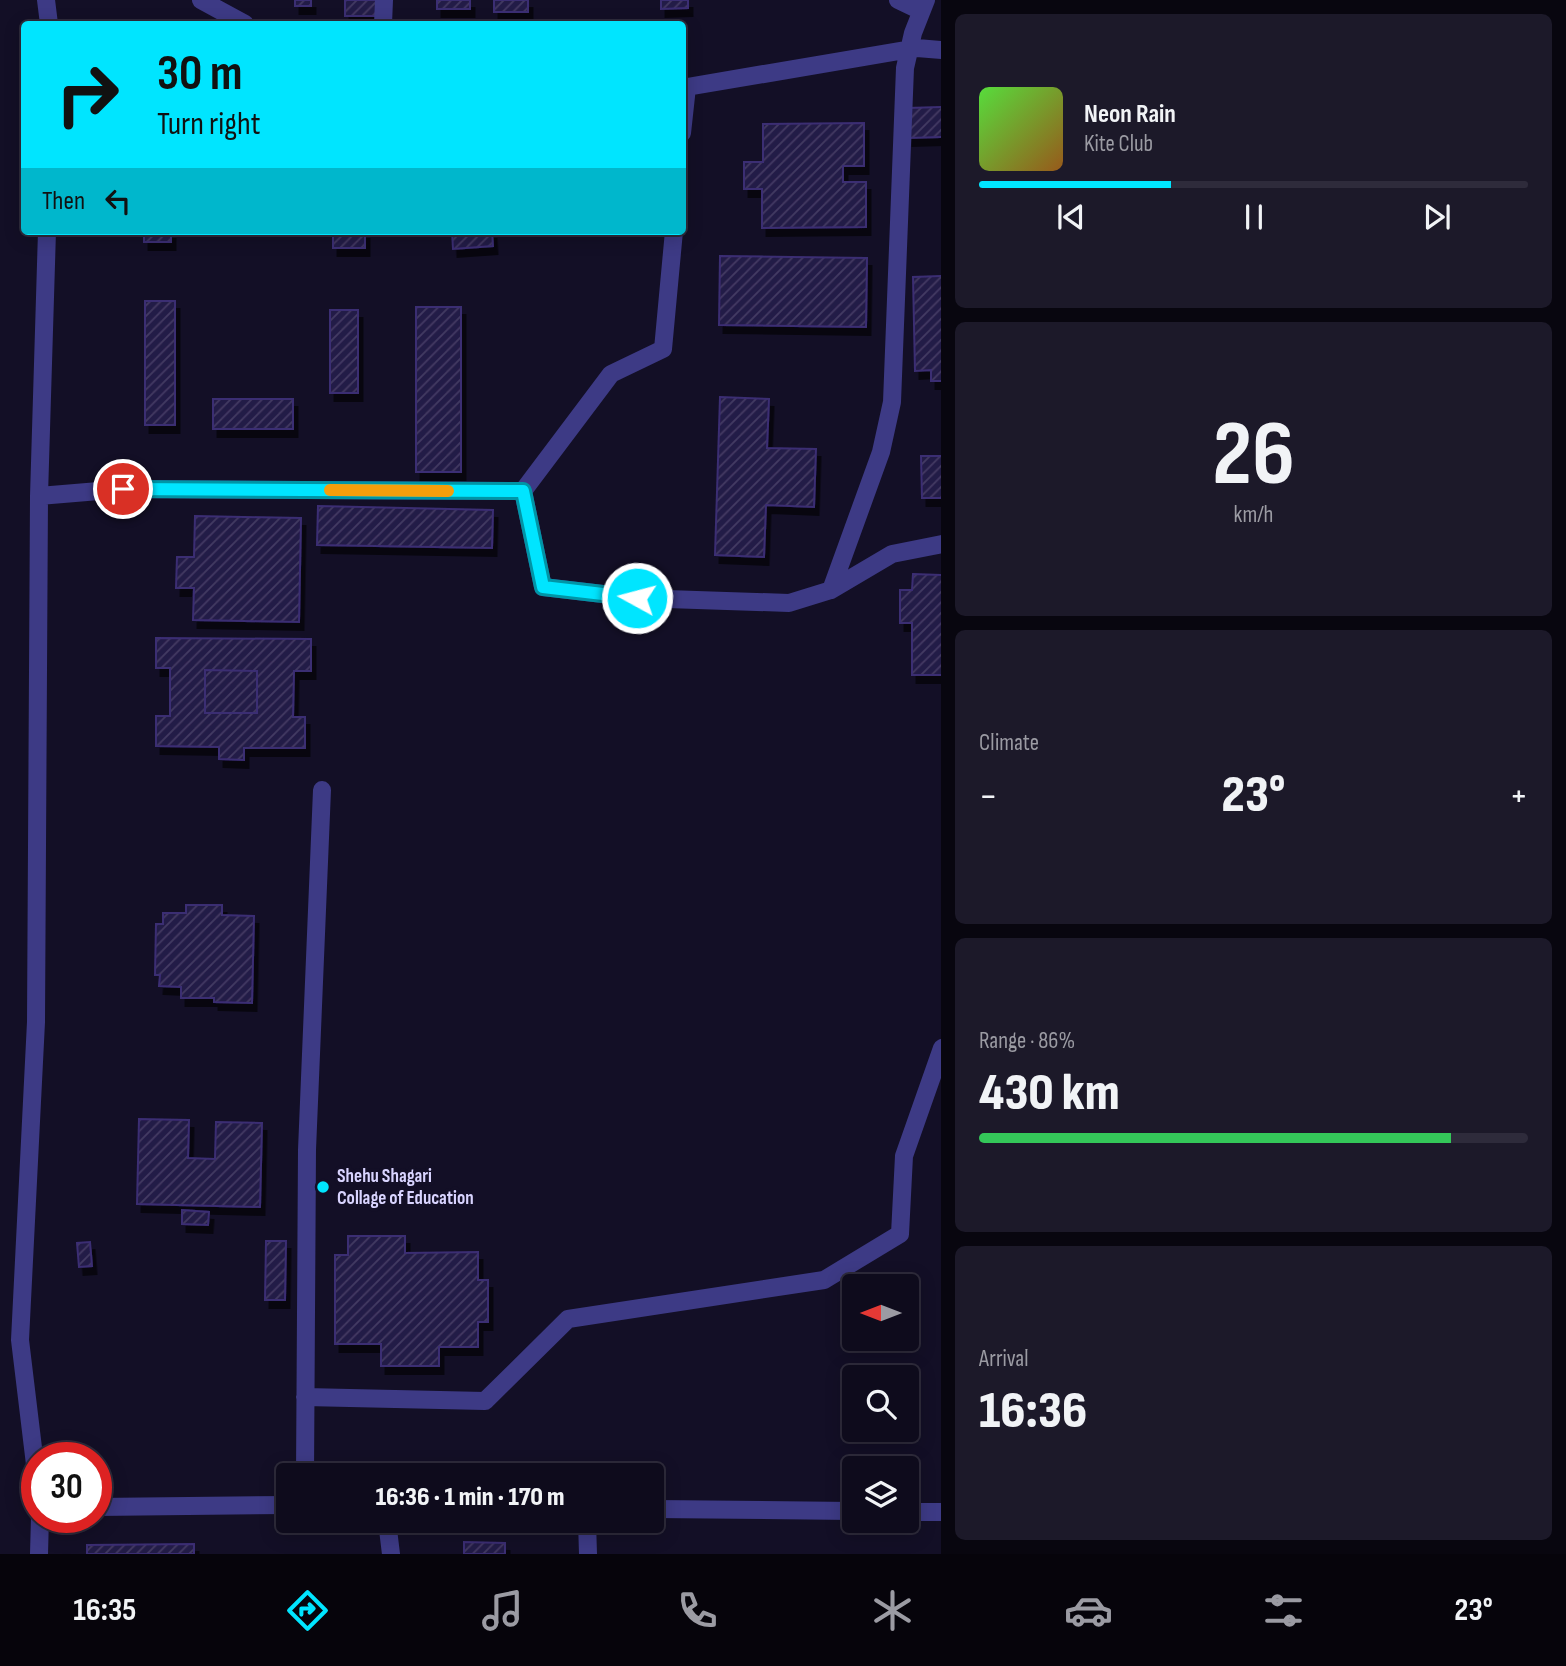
<!DOCTYPE html>
<meta charset="utf-8">
<style>
:root{--surface:#0e0b1c;--page:#1c1929;--text:#f1f3f6;--muted:#9b9ba3;--line:#2e2b3b;--accent:#00e5ff}
body{margin:0;font-family:"Sofia Sans Condensed",sans-serif;background:var(--page);color:var(--text);height:100vh;display:flex;flex-direction:column;font-size:26px;white-space:nowrap}
*{box-sizing:border-box;margin:0}
p{font-size:23px;color:var(--muted)}
.icon{flex:none;width:38px;height:38px;fill:none;stroke:currentColor;stroke-width:2;stroke-linecap:round;stroke-linejoin:round}
.map{position:relative;flex:1;overflow:hidden}
.drawer{display:flex;flex-direction:column;gap:14px;padding:14px;background:#08060f;width:625px}
.drawer>*{flex:none}
.top-card{position:absolute;left:21px;top:21px;width:665px;height:214px;border-radius:7px;box-shadow:0 4px 18px #0003,0 0 0 2px var(--line);background:#00e5ff;color:#111;overflow:hidden}
.needle{width:46px;rotate:270deg}
.buttons{position:absolute;left:842px;top:1274px;display:grid;gap:14px}
.buttons a{display:grid;place-items:center;width:77px;height:77px;border-radius:7px;background:var(--surface);box-shadow:0 4px 18px #0003,0 0 0 2px var(--line);font-size:35px}
.speed{position:absolute;left:21px;top:1442px;display:flex;gap:14px;font-size:35px;font-weight:700;text-align:center}
.speed>*{display:grid;place-content:center;width:91px;height:91px;border-radius:50%;background:var(--surface);box-shadow:0 4px 18px #0003,0 0 0 2px var(--line);line-height:1}
.speed .limit{border:10px solid #d22;background:#fff;color:#111}
.pin{position:absolute;display:grid;place-items:center;width:60px;height:60px;color:#fff;margin:-30px;border:4px solid #fff;border-radius:50%;box-shadow:0 2px 7px #0007}
.me{position:absolute;width:77px;margin:-38px;rotate:277deg;stroke-linejoin:round;filter:drop-shadow(0 0 5px #0008)}
.turn{display:flex;align-items:center;gap:24px;height:147px;padding:0 21px;font-size:32px}
.turn .icon{width:91px;height:91px;stroke-width:2.5}
.turn b{display:block;font-size:49px;line-height:60px}
.then{display:flex;align-items:center;height:66px;padding:0 21px;background:#0003;gap:14px;font-size:26px}
.big{font-size:52px;font-weight:800;line-height:1.1}
.drawer .card{flex:1;display:flex;flex-direction:column;justify-content:center;gap:10px;min-width:0;padding:0 24px;border-radius:10px;background:var(--page)}
.drawer .dial{align-items:center;gap:0}
.dial b{font-size:91px;line-height:1}
.song{display:flex;align-items:center;gap:21px}
.cover{width:84px;height:84px;border-radius:10px;background:linear-gradient(135deg,hsl(110 70% 55%),hsl(30 70% 35%))}
.played{height:7px;border-radius:4px;background:linear-gradient(90deg,var(--accent) 35%,var(--line) 35%)}
.keys{display:flex;justify-content:space-around;direction:ltr}
.heat{display:flex;justify-content:space-between;align-items:center;font-size:38px;direction:ltr}
.charge{height:10px;border-radius:5px;background:linear-gradient(90deg,#34c759 86%,var(--line) 0)}
.trip{position:absolute;left:276px;top:1463px;width:388px;height:70px;border-radius:7px;background:var(--surface);box-shadow:0 4px 18px #0003,0 0 0 2px var(--line);font-weight:800;line-height:70px;text-align:center}
.tabs{display:flex;height:112px;justify-content:space-around;align-items:center;background:#06040b;color:var(--muted)}
.tabs .icon{width:49px;height:49px}
.tabs .selected{color:var(--accent)}
.tabs b{font-size:32px;color:var(--text)}
main{display:flex;flex:1;min-height:0}
.map>svg:first-child{display:block}
.building{fill:url(#building-hatch);stroke:#3b2d73;stroke-width:2;fill-rule:evenodd;filter:url(#shadow)}
.lines{fill:none;stroke-linecap:round;stroke-linejoin:round}
.street{stroke:#3d3a85;stroke-width:18}
.route-casing{stroke:#0095a6;stroke-width:18}
.route{stroke:#00e5ff;stroke-width:12}
.slow{stroke:#f59e0b;stroke-width:12}
.poi-dot{fill:#00e5ff;stroke:#130f26;stroke-width:2.5}
.labels{text-anchor:middle;dominant-baseline:central;stroke-width:7;stroke-linejoin:round;paint-order:stroke}
.poi-label{font-size:19px;font-weight:bold;fill:#d9d4ff;stroke:#130f26;text-anchor:start}
</style>
<main>
<div class="map">
<svg width="942" height="1554" viewBox="0 0 942 1554">
<defs>
<pattern id="building-hatch" width="6" height="6" patternUnits="userSpaceOnUse" patternTransform="scale(1.75)"><rect width="6" height="6" fill="#241b47"/><path d="M-1 1l2-2M0 6l6-6M5 7l2-2" fill="none" stroke="#433b63"/></pattern>
<filter id="shadow"><feDropShadow dx="4.5" dy="8" stdDeviation="0" flood-color="#0009"/></filter>
</defs>
<rect width="100%" height="100%" fill="#130f26"/>
<!-- building -->
<path class="building" d="M295,0h16v6h-16z
M345,0h31l1,16h-32z
M437,0h33v9h-33z
M494,0h34v12h-34z
M661,0h27v8l-27,1z
M942,107v30l-34,1v-30z
M864,123v43h-21v16h23v45l-104,1v-39h-18v-27h19v-38z
M144,231h27v11h-27z
M333,231h32v17h-32z
M452,231h40l1,15 -40,3z
M720,256l147,2 -1,69 -147,-2z
M942,276v105h-11v-11l-16,1 -2,-94z
M145,301h30v124h-30z
M416,307h45v165h-45z
M330,310h28v83h-28z
M720,397l49,2 -2,49 49,1 -2,58 -48,-2 -2,52 -49,-2z
M213,399h80v30h-80z
M921,456h21v42h-20z
M318,506l175,4 -1,38 -175,-3z
M195,516l106,2 -2,104 -106,-2 1,-32h-18l1,-31h17z
M913,574l29,1v100h-30v-52h-12v-33h12z
M156,638l155,1v32h-17l-1,46h12v31h-61v12l-25,-1v-12l-63,-1v-30h14v-48h-14zM205,670l52,1v42h-52z
M205,670l52,1v42h-52z
M186,905h36v10l32,1 -2,87 -38,-1v-4h-33v-11l-22,-1 1,-11h-5l1,-51h7v-11h23z
M139,1119l50,1 -1,38 27,1 1,-37 46,1 -2,84 -123,-3z
M182,1210l27,2 -1,13 -26,-1z
M348,1236h57v17l73,-1v28h10v42h-10v25h-39v19h-58v-22h-46v-89h13z
M266,1241h20l-1,59h-20z
M90,1242l2,24 -13,1 -2,-24z
M464,1542l41,1v11h-41z
M194,1544v10h-107v-9z"/>
<g class="lines">
<!-- street -->
<path class="street" d="M46,0l3,24
M201,0l44,24
M898,0l23,11
M383,24l1,-24
M682,133l5,-46 230,-39 25,2
M674,231l-11,118 -52,25 -88,117 20,96 94,11 152,5 42,-13 61,-36 50,-10
M39,496l84,-7 400,2
M831,590l50,-138 11,-50 13,-334 8,-35 13,-33
M305,1397l180,4 83,-82 256,-39 76,-46 4,-78 38,-108
M305,1475l2,-325 15,-360
M37,1481l-17,-141 16,-318 3,-526 8,-265
M96,1507l193,-2
M653,1509l201,2
M906,1512h36
M387,1521l4,33
M587,1521l1,33
M39,1554l1,-37"/>
</g>
<g class="lines">
<!-- route casing -->
<g class="route-casing">
<path id="route" d="M123,489l400,2 20,96 94,11"/>
</g>
<!-- route -->
<use href="#route" class="route"/>
<!-- slow -->
<path class="slow" d="M330,490l118,1"/>
</g>
<!-- markers -->
<circle class="poi-dot" cx="323" cy="1187" r="7"/>
<g class="labels">
<!-- poi labels -->
<g class="poi-label">
<text x="337" y="1176">Shehu Shagari<tspan x="337" dy="22">Collage of Education</tspan></text>
</g>
</g>
</svg>
<div class="buttons">
<a><svg class="needle" viewBox="-14 -14 28 28"><path d="M0-13l5 13h-10z" fill="#e53935"/><path d="M0 13l5-13h-10z" fill="#9b9ba3"/></svg></a>
<a><svg class="icon" aria-label="search" viewBox="0 0 24 24"><circle cx="10" cy="10" r="6"/><path d="M15 15l6 6"/></svg></a>
<a><svg class="icon" aria-label="layers" viewBox="0 0 24 24"><path d="M12 4l9 5-9 5-9-5zM3 14l9 5 9-5"/></svg></a>
</div>
<div class="speed"><div class="limit">30</div></div>
<div class="pin" style="left:123px;top:489px;background:#d93025"><svg class="icon" aria-label="arrive" viewBox="0 0 24 24"><path d="M6 21V4h12l-3 4 3 4H6"/></svg></div>
<svg class="me" style="left:637px;top:598px" viewBox="-20 -20 40 40"><circle r="17" fill="#00e5ff" stroke="#fff" stroke-width="3"/><path d="M0-11L8 9 0 5-8 9z" fill="#fff"/></svg>
<div class="trip">16:36 · 1 min · 170 m</div>
<div class="top-card">
<div class="turn"><svg class="icon" aria-label="right" viewBox="0 0 24 24"><path d="M7 20v-9h11M14 6l5 5-5 5"/></svg><div><b>30 m</b>Turn right</div></div>
<div class="then">Then<svg class="icon" aria-label="left" viewBox="0 0 24 24"><path d="M17 20v-9H6M10 6l-5 5 5 5"/></svg></div>
</div>
</div>
<section class="drawer">
<div class="card">
<div class="song"><i class="cover"></i><div><b>Neon Rain</b><p>Kite Club</p></div></div>
<div class="played"></div>
<div class="keys"><svg class="icon" aria-label="previous" viewBox="0 0 24 24"><path d="M18 5L8 12l10 7zM5 5v14"/></svg><svg class="icon" aria-label="pause" viewBox="0 0 24 24"><path d="M8 5v14M16 5v14"/></svg><svg class="icon" aria-label="next" viewBox="0 0 24 24"><path d="M6 5l10 7-10 7zM19 5v14"/></svg></div>
</div>
<div class="card dial"><b>26</b><p>km/h</p></div>
<div class="card"><p>Climate</p>
<div class="heat"><a>−</a><b class="big">23°</b><a>+</a></div>
</div>
<div class="card"><p>Range · 86%</p><b class="big">430 km</b><div class="charge"></div></div>
<div class="card"><p>Arrival</p><b class="big">16:36</b></div>
</section>
</main>
<nav class="tabs">
<b>16:35</b>
<svg class="icon selected" aria-label="directions" viewBox="0 0 24 24"><path d="M12 3l9 9-9 9-9-9zM9 14v-3h6M13 9l2 2-2 2"/></svg>
<svg class="icon" aria-label="music" viewBox="0 0 24 24"><path d="M9 18V5l10-2v13"/><circle cx="6" cy="18" r="3"/><circle cx="16" cy="16" r="3"/></svg>
<svg class="icon" aria-label="phone" viewBox="0 0 24 24"><path d="M5 4h4l2 5-3 2q2 4 5 5l2-3 5 2v4C11 20 4 13 5 4z"/></svg>
<svg class="icon" aria-label="climate" viewBox="0 0 24 24"><path d="M12 3v18M4 7l16 10M4 17L20 7"/></svg>
<svg class="icon" aria-label="car" viewBox="0 0 24 24"><path d="M5 17H2v-5l4-1 3-4h7l3 4 3 1v5h-3M9 17h6M6 11h13"/><circle cx="7" cy="17" r="2"/><circle cx="17" cy="17" r="2"/></svg>
<svg class="icon" aria-label="filters" viewBox="0 0 24 24"><path d="M4 7h16M4 17h16"/><circle cx="9" cy="7" r="2"/><circle cx="15" cy="17" r="2"/></svg>
<b>23°</b>
</nav>
